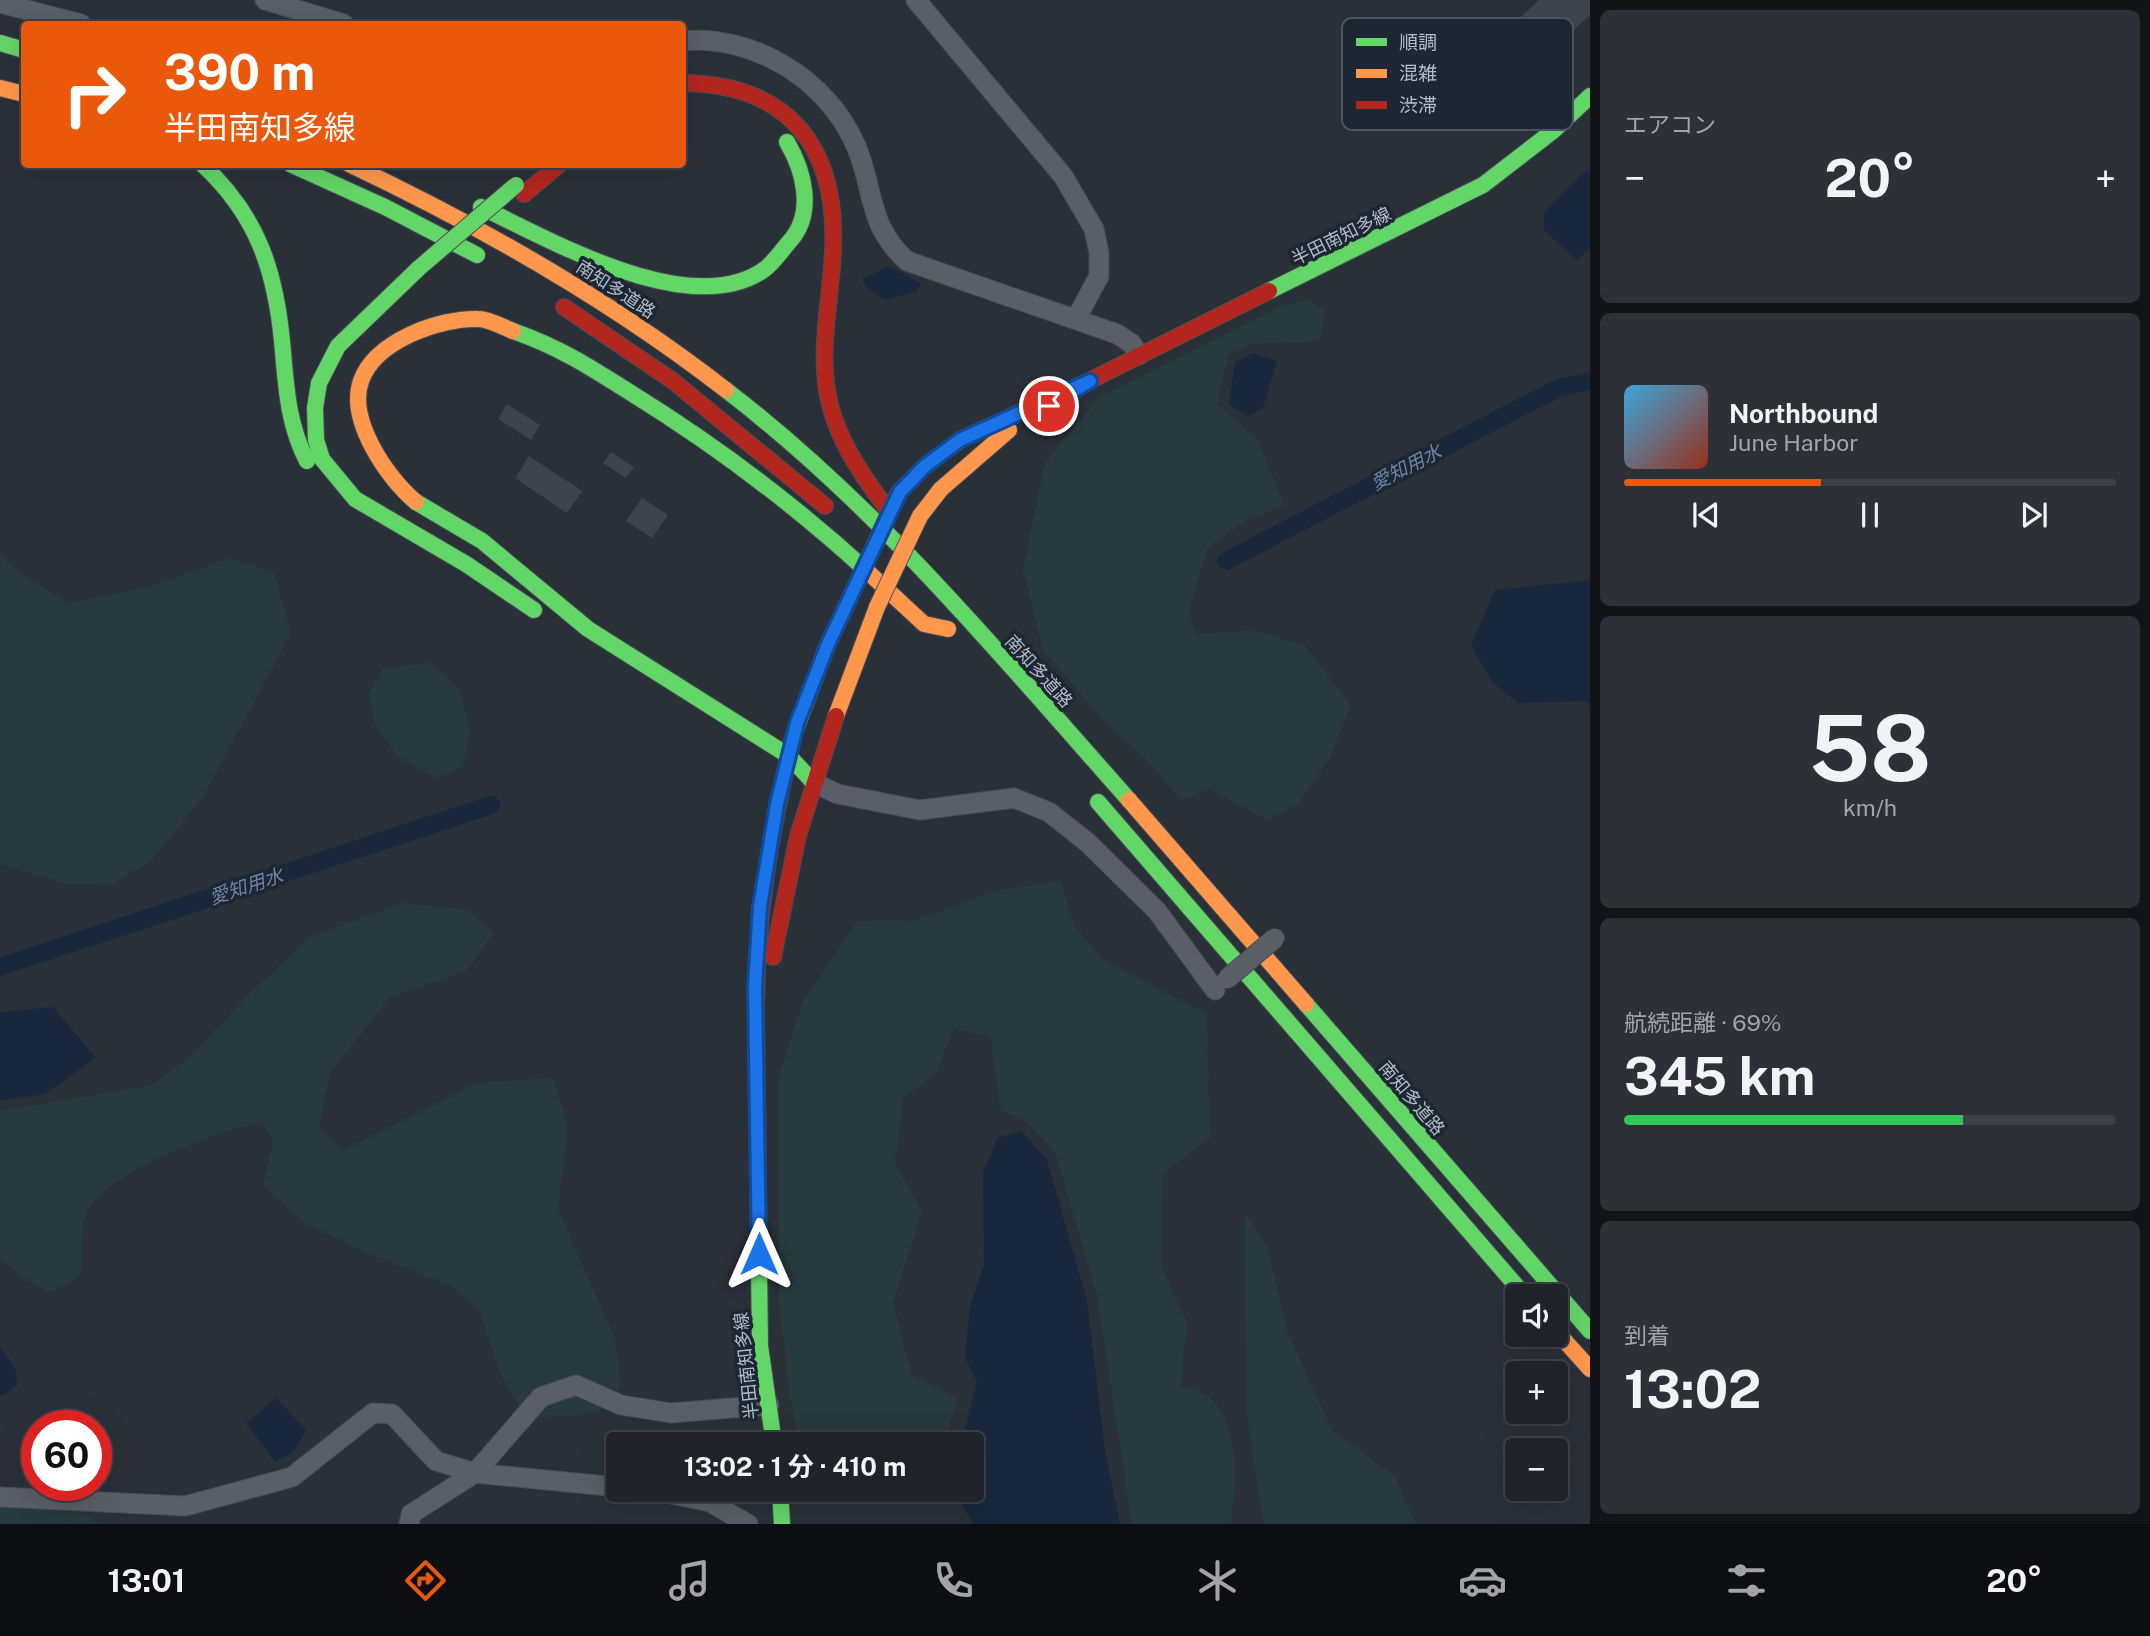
<!DOCTYPE html>
<html lang="ja">
<meta charset="utf-8">
<style>
:root{--surface:#20242a;--page:#2d3036;--text:#f1f3f6;--muted:#a2a4a8;--line:#3d4147;--accent:#ea580c}
body{margin:0;font-family:"Public Sans","Noto Sans JP",sans-serif;background:var(--page);color:var(--text);height:100vh;display:flex;flex-direction:column;font-size:26px;white-space:nowrap}
*{box-sizing:border-box;margin:0}
p{font-size:23px;color:var(--muted)}
.icon{flex:none;width:38px;height:38px;fill:none;stroke:currentColor;stroke-width:2;stroke-linecap:round;stroke-linejoin:round}
.map{position:relative;flex:1;overflow:hidden}
.panel{display:flex;flex-direction:column;gap:10px;padding:10px;background:#121417;width:560px}
.panel>*{flex:none}
.hud{position:absolute;left:21px;top:21px;width:665px;height:147px;border-radius:7px;box-shadow:0 7px 28px #0002,0 0 0 2px var(--line);background:#ea580c;color:#fff;overflow:hidden}
.tools{position:absolute;left:1505px;top:1284px;display:grid;gap:14px}
.tools a{display:grid;place-items:center;width:63px;height:63px;border-radius:7px;background:var(--surface);box-shadow:0 7px 28px #0002,0 0 0 2px var(--line);font-size:35px}
.speed{position:absolute;left:21px;top:1410px;display:flex;gap:14px;font-size:35px;font-weight:700;text-align:center}
.speed>*{display:grid;place-content:center;width:91px;height:91px;border-radius:50%;background:var(--surface);box-shadow:0 7px 28px #0002,0 0 0 2px var(--line);line-height:1}
.speed .limit{border:10px solid #d22;background:#fff;color:#111}
.pin{position:absolute;display:grid;place-items:center;width:60px;height:60px;color:#fff;margin:-30px;border:4px solid #fff;border-radius:50%;box-shadow:0 2px 7px #0007}
.me{position:absolute;width:77px;margin:-38px;rotate:0deg;stroke-linejoin:round;filter:drop-shadow(0 0 5px #0008)}
.turn{display:flex;align-items:center;gap:24px;height:147px;padding:0 28px;font-size:32px}
.turn .icon{width:91px;height:91px;stroke-width:2.5}
.turn b{display:block;font-size:49px;line-height:60px}
.big{font-size:52px;font-weight:700;line-height:1.1}
.panel .widget{flex:1;display:flex;flex-direction:column;justify-content:center;gap:10px;min-width:0;padding:0 24px;border-radius:10px;background:var(--page)}
.panel .dial{align-items:center;gap:0}
.dial b{font-size:91px;line-height:1}
.song{display:flex;align-items:center;gap:21px}
.cover{width:84px;height:84px;border-radius:10px;background:linear-gradient(135deg,hsl(200 70% 55%),hsl(10 70% 35%))}
.played{height:7px;border-radius:4px;background:linear-gradient(90deg,var(--accent) 40%,var(--line) 40%)}
.keys{display:flex;justify-content:space-around;direction:ltr}
.heat{display:flex;justify-content:space-between;align-items:center;font-size:38px;direction:ltr}
.charge{height:10px;border-radius:5px;background:linear-gradient(90deg,#34c759 69%,var(--line) 0)}
.trip{position:absolute;left:606px;top:1432px;width:378px;height:70px;border-radius:7px;background:var(--surface);box-shadow:0 7px 28px #0002,0 0 0 2px var(--line);font-weight:700;line-height:70px;text-align:center}
.tabs{display:flex;height:112px;justify-content:space-around;align-items:center;background:#0d0e11;color:var(--muted)}
.tabs .icon{width:49px;height:49px}
.tabs .on{color:var(--accent)}
.tabs b{font-size:32px;color:var(--text)}
main{display:flex;flex:1;min-height:0}
.map>svg:first-child{display:block}
.green{fill:#273a3e}
.water{fill:#19273c}
.lines{fill:none;stroke-linecap:round;stroke-linejoin:round}
.canal{stroke:#19273c;stroke-width:18}
.building{fill:#3f444c}
.street-casing{stroke:#484c55;stroke-width:21}
.fast-casing{stroke:#484c55;stroke-width:18}
.slow-casing{stroke:#484c55;stroke-width:18}
.jam-casing{stroke:#484c55;stroke-width:18}
.street{stroke:#5a5e66;stroke-width:19}
.fast{stroke:#63d668;stroke-width:16}
.slow{stroke:#ff974d;stroke-width:16}
.jam{stroke:#b3261e;stroke-width:16}
.street-bridge-casing{stroke:#484c55;stroke-width:21;stroke-linecap:butt}
.fast-bridge-casing{stroke:#484c55;stroke-width:18;stroke-linecap:butt}
.slow-bridge-casing{stroke:#484c55;stroke-width:18;stroke-linecap:butt}
.jam-bridge-casing{stroke:#484c55;stroke-width:18;stroke-linecap:butt}
.street-bridge{stroke:#5a5e66;stroke-width:19}
.fast-bridge{stroke:#63d668;stroke-width:16}
.slow-bridge{stroke:#ff974d;stroke-width:16}
.jam-bridge{stroke:#b3261e;stroke-width:16}
.route-casing{stroke:#114b97;stroke-width:18}
.route{stroke:#1a73e8;stroke-width:12}
.labels{text-anchor:middle;dominant-baseline:central;stroke-width:7;stroke-linejoin:round;paint-order:stroke}
.street-label{font-size:18px;fill:#b4bcc9;stroke:#1d2633}
.water-label{font-size:19px;font-style:italic;fill:#6d86a8;stroke:#1d2633}
.key{fill:#1d2633;stroke:#4a5360;stroke-width:2}
.key-label{font-size:19px;fill:#b4bcc9}
</style>
<main>
<div class="map">
<svg width="1590" height="1524" viewBox="0 0 1590 1524">
<rect width="100%" height="100%" fill="#2a3038"/>
<!-- green -->
<path class="green" d="M1309,300l16,11 -5,30 -69,3 -23,11 -11,50 41,35 26,65 -39,16 -37,27 -19,62 6,25 55,-5 54,15 47,60 -22,54 -32,46 -31,15 -56,-31 -30,11 -24,-31 -54,-51 -59,-68 -20,-81 22,-106 54,-66 184,-92z
M0,553l16,18 53,32 80,-16 81,-29 44,14 17,61 -88,164 -53,65 -38,22 -51,-1 -61,-20z
M428,662l32,26 10,42 -7,36 -25,13 -40,-22 -24,-34 -5,-29 13,-25z
M1061,881l13,44 29,35 104,54 3,123 -48,38 -1,91 26,56 -6,65c8,2 20,3 26,8 36,29 28,88 24,129h-99l-35,-229 -42,-143 -28,-29 -26,-13 -11,-74 -36,-7 -17,42 -34,28 -8,64 27,48 -29,92 19,72 45,23 -12,46h-145l-10,-47 -11,-92 -1,-225 24,-77 55,-82 59,-1 82,-30z
M402,903l64,7 28,23 -27,37 -78,28 -59,75 -11,55 23,23 135,-68 76,-5 15,49 -10,82 58,132 4,46 -20,24 -26,5 -49,1 -25,-44 -22,-66 -27,-21 -86,-34 -60,-29 -42,-37 10,-46 -12,-19c-41,12 -162,51 -176,96 -5,17 -3,41 -4,59l-31,17 -29,-17 -21,-18v-147l152,-26 39,-29 59,-63 60,-56z
M1245,1212l23,36 19,83 46,101 61,43 22,49h-152l-17,-106z
M0,1505l71,4 33,15h-104z"/>
<!-- water -->
<path class="water" d="M1586,170l4,2v76l-13,12 -33,-30v-17z
M890,266l31,18 -5,8 -31,8 -17,-11 -6,-10z
M1253,353l24,8 -14,47 -14,8 -20,-11 6,-43z
M1590,580v127l-4,-6 -68,2 -26,-21 -21,-37 24,-55z
M53,1007l43,51 -51,36 -45,7v-89z
M1021,1131l26,29 40,141 18,150 15,73h-147l-11,-20v-15h9v-45h-7l1,-15 12,-47 -12,-24 5,-52 14,-42 -1,-92 15,-34z
M0,1348l15,19 2,18 -14,11 -3,-1z
M276,1398l30,32 -12,22 -19,10 -29,-39z"/>
<g class="lines">
<!-- canal -->
<path class="canal" d="M1226,561l332,-173 32,-7
M0,967l491,-162"/>
</g>
<!-- building -->
<path class="building" d="M1539,0h51v15l-52,48 -8,-9 -55,52 -26,-27 54,-51 3,3z
M507,404l33,21 -9,15 -33,-21z
M611,452l23,15 -8,11 -23,-15z
M529,456l53,35 -15,22 -52,-35z
M642,498l26,17 -16,23 -26,-17z"/>
<g class="lines">
<!-- street casing -->
<g class="street-casing">
<path id="street" d="M265,0l79,24
M916,0l147,176 31,53 5,24v23l-23,43
M0,3l81,21
M682,41c72,-7 146,39 174,105 19,45 11,79 51,115l210,73 14,9 8,12
M814,783l24,11 82,16 94,-12 35,14 39,31 69,68 58,79
M647,1489l63,13 38,22
M0,1497l185,9 107,-29 81,-64 19,1 44,47 39,12 143,14
M409,1524l2,-10 64,-41 66,-76 35,-12 45,20 50,8 98,-8"/>
</g>
<!-- fast casing -->
<g class="fast-casing">
<path id="fast" d="M0,43l24,7
M202,164c54,50 73,104 80,177 4,42 5,82 25,120
M290,164l95,43 92,48
M481,207c69,33 211,115 284,62 9,-7 17,-19 25,-28 25,-28 14,-70 -3,-99
M419,268l-81,78 -19,37 -4,25 1,32 6,19 33,40 111,65 68,46
M1269,291l214,-106 70,-54 37,-35
M513,331c46,16 77,36 118,62 84,52 164,112 238,180
M726,390c153,117 276,267 403,410
M416,502l66,39 106,88 201,127 25,27
M794,734l34,-90 27,-57
M1098,802l428,495
M1306,1004l284,327
M756,1018l4,328 14,98
M780,1489l2,35"/>
</g>
<!-- slow casing -->
<g class="slow-casing">
<path id="slow" d="M0,88l24,6
M349,164c133,63 260,135 377,226
M416,502c-28,-23 -69,-82 -55,-121 14,-40 78,-63 117,-62 11,0 25,8 35,12
M920,516l21,-27 68,-59
M869,573l55,51 24,5
M836,716l41,-109
M1129,800l177,204
M1556,1331l34,38"/>
</g>
<!-- jam casing -->
<g class="jam-casing">
<path id="jam" d="M682,83c107,1 156,64 151,168 -2,44 -12,88 -7,133 6,48 34,90 63,127
M524,194l36,-30
M564,307l109,74 152,125
M899,492l26,-26 35,-26 129,-59 180,-90
M773,957l25,-121 38,-120
M756,1018c-1,-97 15,-190 38,-284"/>
</g>
<!-- street -->
<use href="#street" class="street"/>
<!-- fast -->
<use href="#fast" class="fast"/>
<!-- slow -->
<use href="#slow" class="slow"/>
<!-- jam -->
<use href="#jam" class="jam"/>
<!-- street-bridge casing -->
<g class="street-bridge-casing">
<path id="street-bridge" d="M1227,979l48,-41"/>
</g>
<!-- fast-bridge casing -->
<g class="fast-bridge-casing">
<path id="fast-bridge" d="M419,268l97,-83"/>
</g>
<!-- slow-bridge casing -->
<g class="slow-bridge-casing">
<path id="slow-bridge" d="M877,607l43,-91"/>
</g>
<!-- jam-bridge casing -->
<g class="jam-bridge-casing">
<path id="jam-bridge" d="M855,587l44,-95"/>
</g>
<!-- street-bridge -->
<use href="#street-bridge" class="street-bridge"/>
<!-- fast-bridge -->
<use href="#fast-bridge" class="fast-bridge"/>
<!-- slow-bridge -->
<use href="#slow-bridge" class="slow-bridge"/>
<!-- jam-bridge -->
<use href="#jam-bridge" class="jam-bridge"/>
</g>
<g class="lines">
<!-- route casing -->
<g class="route-casing">
<path id="route" d="M759,1254l-4,-268 5,-80 17,-102 20,-81 31,-79 72,-152 25,-26 35,-26 130,-59 -41,25"/>
</g>
<!-- route -->
<use href="#route" class="route"/>
</g>
<g class="labels">
<!-- street labels -->
<g class="street-label">
<text transform="translate(1341 236) rotate(-26)">半田南知多線</text>
<text transform="translate(616 289) rotate(33)">南知多道路</text>
<text transform="translate(1039 671) rotate(48)">南知多道路</text>
<text transform="translate(1412 1098) rotate(50)">南知多道路</text>
<text transform="translate(746 1366) rotate(-96)">半田南知多線</text>
</g>
<!-- water labels -->
<g class="water-label">
<text transform="translate(1406 467) rotate(-27)">愛知用水</text>
<text transform="translate(246 886) rotate(-18)">愛知用水</text>
</g>
</g>
<!-- legend -->
<rect x="1342" y="18" width="231" height="112" rx="10" class="key"/>
<rect x="1356" y="38" width="31" height="8" fill="#63d668"/>
<rect x="1356" y="69" width="31" height="9" fill="#ff974d"/>
<rect x="1356" y="101" width="31" height="8" fill="#b3261e"/>
<g class="key-label">
<text x="1399" y="49">順調</text>
<text x="1399" y="80">混雑</text>
<text x="1399" y="112">渋滞</text>
</g>
</svg>
<div class="tools">
<a><svg class="icon" aria-label="sound" viewBox="0 0 24 24"><path d="M4 9h4l5-4v14l-5-4H4zM17 9q2 3 0 6"/></svg></a>
<a>+</a>
<a>−</a>
</div>
<div class="speed"><div class="limit">60</div></div>
<div class="pin" style="left:1049px;top:406px;background:#d93025"><svg class="icon" aria-label="arrive" viewBox="0 0 24 24"><path d="M6 21V4h12l-3 4 3 4H6"/></svg></div>
<svg class="me" style="left:759px;top:1254px" viewBox="-20 -20 40 40"><path d="M0-17L14 15 0 8-14 15z" fill="#1a73e8" stroke="#fff" stroke-width="4"/></svg>
<div class="trip">13:02 · 1 分 · 410 m</div>
<div class="hud">
<div class="turn"><svg class="icon" aria-label="right" viewBox="0 0 24 24"><path d="M7 20v-9h11M14 6l5 5-5 5"/></svg><div><b>390 m</b>半田南知多線</div></div>
</div>
</div>
<section class="panel">
<div class="widget"><p>エアコン</p>
<div class="heat"><a>−</a><b class="big">20°</b><a>+</a></div>
</div>
<div class="widget">
<div class="song"><i class="cover"></i><div><b>Northbound</b><p>June Harbor</p></div></div>
<div class="played"></div>
<div class="keys"><svg class="icon" aria-label="previous" viewBox="0 0 24 24"><path d="M18 5L8 12l10 7zM5 5v14"/></svg><svg class="icon" aria-label="pause" viewBox="0 0 24 24"><path d="M8 5v14M16 5v14"/></svg><svg class="icon" aria-label="next" viewBox="0 0 24 24"><path d="M6 5l10 7-10 7zM19 5v14"/></svg></div>
</div>
<div class="widget dial"><b>58</b><p>km/h</p></div>
<div class="widget"><p>航続距離 · 69%</p><b class="big">345 km</b><div class="charge"></div></div>
<div class="widget"><p>到着</p><b class="big">13:02</b></div>
</section>
</main>
<nav class="tabs">
<b>13:01</b>
<svg class="icon on" aria-label="directions" viewBox="0 0 24 24"><path d="M12 3l9 9-9 9-9-9zM9 14v-3h6M13 9l2 2-2 2"/></svg>
<svg class="icon" aria-label="music" viewBox="0 0 24 24"><path d="M9 18V5l10-2v13"/><circle cx="6" cy="18" r="3"/><circle cx="16" cy="16" r="3"/></svg>
<svg class="icon" aria-label="phone" viewBox="0 0 24 24"><path d="M5 4h4l2 5-3 2q2 4 5 5l2-3 5 2v4C11 20 4 13 5 4z"/></svg>
<svg class="icon" aria-label="climate" viewBox="0 0 24 24"><path d="M12 3v18M4 7l16 10M4 17L20 7"/></svg>
<svg class="icon" aria-label="car" viewBox="0 0 24 24"><path d="M5 17H2v-5l4-1 3-4h7l3 4 3 1v5h-3M9 17h6M6 11h13"/><circle cx="7" cy="17" r="2"/><circle cx="17" cy="17" r="2"/></svg>
<svg class="icon" aria-label="filters" viewBox="0 0 24 24"><path d="M4 7h16M4 17h16"/><circle cx="9" cy="7" r="2"/><circle cx="15" cy="17" r="2"/></svg>
<b>20°</b>
</nav>
